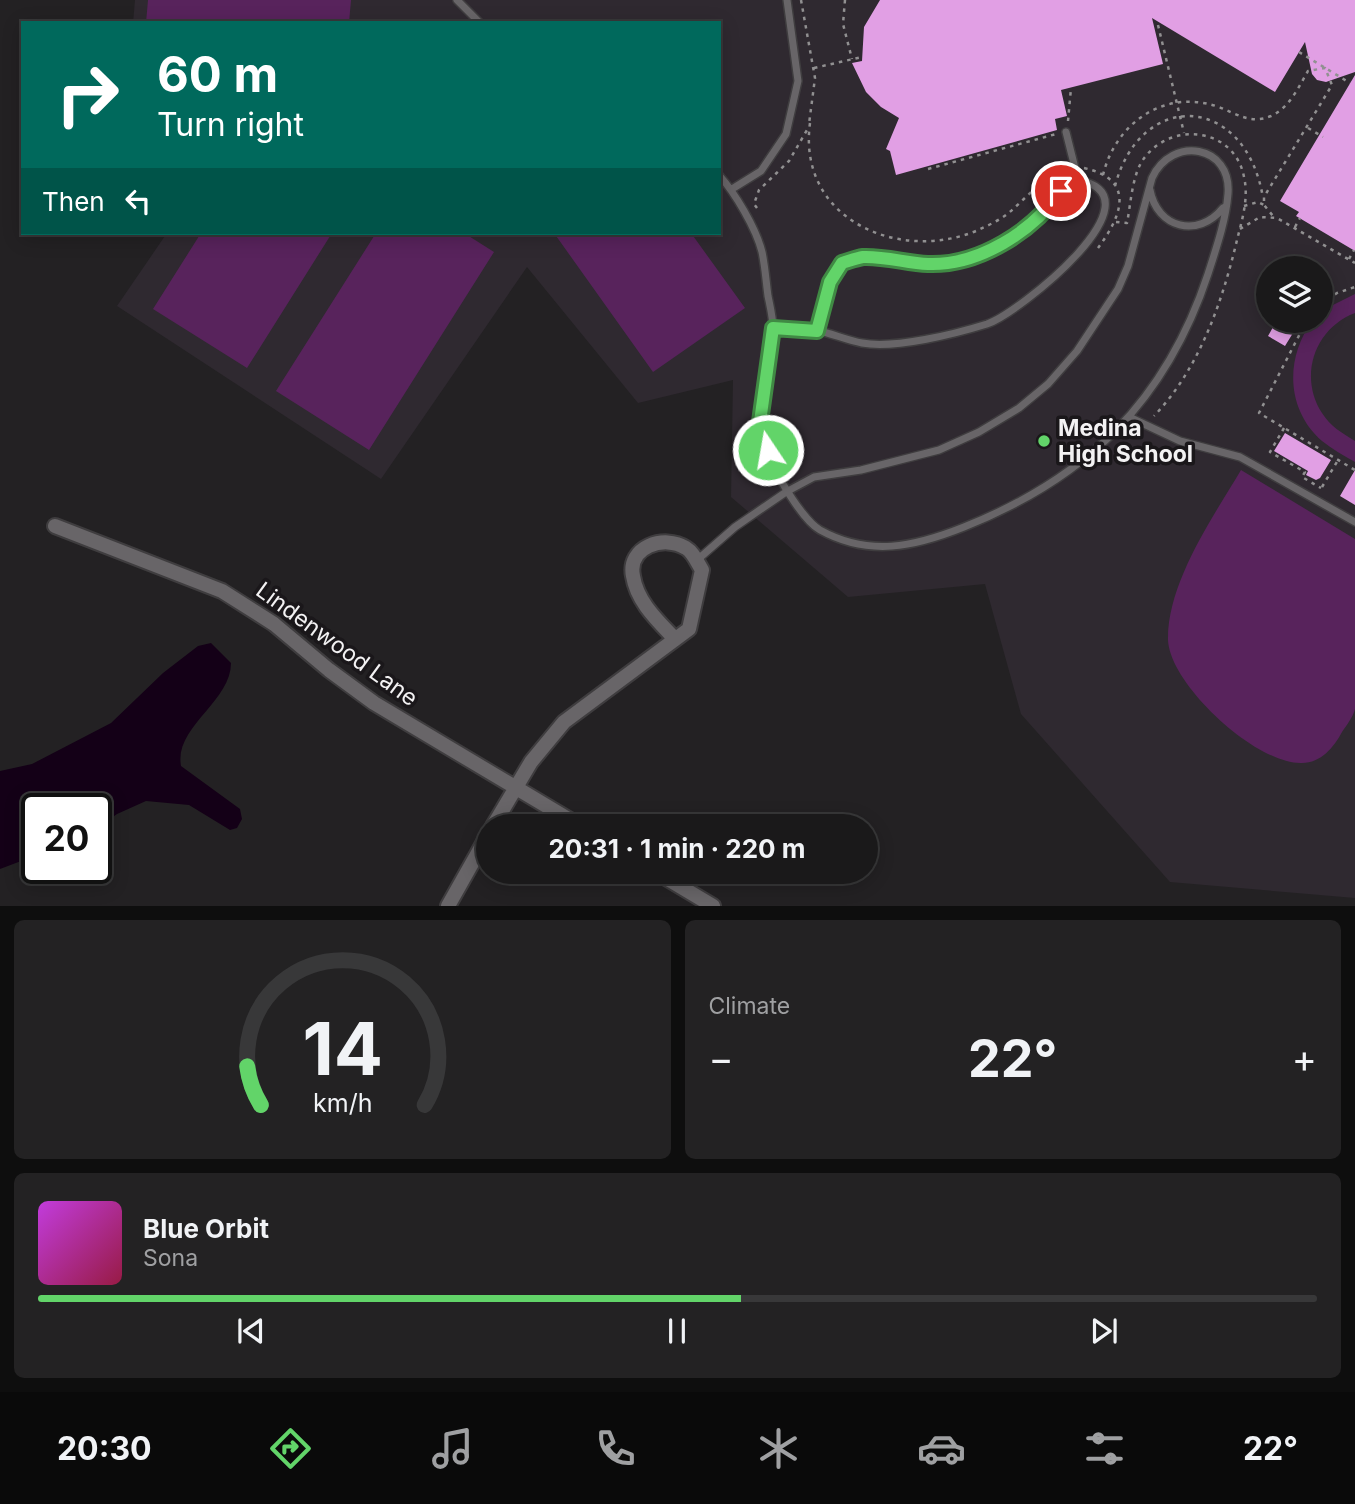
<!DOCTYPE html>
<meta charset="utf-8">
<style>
:root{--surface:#1a191a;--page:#232223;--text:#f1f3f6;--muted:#9fa0a2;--line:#383839;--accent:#62d469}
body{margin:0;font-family:Inter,sans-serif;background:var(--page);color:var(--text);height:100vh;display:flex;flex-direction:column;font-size:26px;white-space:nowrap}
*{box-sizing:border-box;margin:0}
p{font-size:23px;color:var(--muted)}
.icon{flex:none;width:38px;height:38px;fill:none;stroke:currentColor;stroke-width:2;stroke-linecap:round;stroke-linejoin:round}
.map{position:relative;height:906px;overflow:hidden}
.side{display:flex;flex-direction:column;gap:14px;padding:14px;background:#0e0e0e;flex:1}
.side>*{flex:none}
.banner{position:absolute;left:21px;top:21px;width:700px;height:214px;border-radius:0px;box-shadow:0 4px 18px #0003,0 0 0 2px var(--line);background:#00695c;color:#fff;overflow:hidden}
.fabs{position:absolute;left:1256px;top:256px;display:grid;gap:14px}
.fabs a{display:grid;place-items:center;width:77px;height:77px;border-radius:50%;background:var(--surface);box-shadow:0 4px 18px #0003,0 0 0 2px var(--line);font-size:35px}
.speed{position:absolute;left:21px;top:793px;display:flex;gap:14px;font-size:35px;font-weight:700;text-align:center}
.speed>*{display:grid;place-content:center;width:91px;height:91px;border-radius:50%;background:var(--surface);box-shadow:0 4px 18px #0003,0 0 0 2px var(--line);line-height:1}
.speed .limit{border:4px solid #111;border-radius:10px;background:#fff;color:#111}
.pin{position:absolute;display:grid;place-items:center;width:60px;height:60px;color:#fff;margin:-30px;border:4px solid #fff;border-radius:50%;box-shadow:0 2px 7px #0007}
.me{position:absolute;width:77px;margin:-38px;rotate:348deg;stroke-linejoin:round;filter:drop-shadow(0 0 5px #0008)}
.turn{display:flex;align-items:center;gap:24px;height:147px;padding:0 21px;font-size:32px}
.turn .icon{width:91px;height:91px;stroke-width:2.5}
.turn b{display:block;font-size:49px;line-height:60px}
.then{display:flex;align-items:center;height:66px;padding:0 21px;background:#0003;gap:14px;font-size:26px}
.big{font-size:52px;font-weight:700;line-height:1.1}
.side .widget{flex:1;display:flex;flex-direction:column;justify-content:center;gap:10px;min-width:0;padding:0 24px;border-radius:10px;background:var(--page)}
.side .dial{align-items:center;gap:0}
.dial svg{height:182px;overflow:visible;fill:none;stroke:var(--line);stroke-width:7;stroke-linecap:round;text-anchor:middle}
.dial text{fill:var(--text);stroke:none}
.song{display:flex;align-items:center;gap:21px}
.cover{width:84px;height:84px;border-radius:10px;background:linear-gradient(135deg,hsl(290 70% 55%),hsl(340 70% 35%))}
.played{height:7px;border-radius:4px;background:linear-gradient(90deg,var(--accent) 55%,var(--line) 55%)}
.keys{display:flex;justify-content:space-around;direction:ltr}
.heat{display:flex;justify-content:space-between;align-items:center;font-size:38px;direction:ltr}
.side .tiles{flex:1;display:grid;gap:14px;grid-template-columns:1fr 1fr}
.widget:last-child{grid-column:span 2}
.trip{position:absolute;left:476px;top:814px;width:402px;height:70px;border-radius:35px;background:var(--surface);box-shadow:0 4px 18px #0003,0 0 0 2px var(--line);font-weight:700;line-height:70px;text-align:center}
.tab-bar{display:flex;height:112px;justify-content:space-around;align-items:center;background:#0a0a0a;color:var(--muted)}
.tab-bar .icon{width:49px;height:49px}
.tab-bar .active{color:var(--accent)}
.tab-bar b{font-size:32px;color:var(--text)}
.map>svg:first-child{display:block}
.built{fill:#2f2930;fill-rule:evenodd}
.green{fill:#58235c}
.water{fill:#140017}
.building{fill:#e19fe4}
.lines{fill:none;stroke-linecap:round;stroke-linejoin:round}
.lane-casing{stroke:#3f3d3f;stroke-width:10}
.street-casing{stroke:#3f3d3f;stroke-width:18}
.path{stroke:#919091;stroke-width:2.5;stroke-dasharray:3.5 5;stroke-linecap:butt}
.lane{stroke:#686568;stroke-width:7}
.street{stroke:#686568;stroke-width:14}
.route-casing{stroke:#408a44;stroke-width:18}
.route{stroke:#62d469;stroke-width:12}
.poi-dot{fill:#62d469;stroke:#1a171a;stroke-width:2.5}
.labels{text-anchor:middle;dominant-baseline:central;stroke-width:7;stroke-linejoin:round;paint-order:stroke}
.poi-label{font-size:23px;font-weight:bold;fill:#f3f2f3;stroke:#1a171a;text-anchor:start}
.street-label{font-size:23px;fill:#f3f2f3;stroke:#1a171a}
</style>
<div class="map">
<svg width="1355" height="906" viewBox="0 0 1355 906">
<rect width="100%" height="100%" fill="#232123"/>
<!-- built -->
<path class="built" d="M135,0h1220v898l-185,-16 -149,-168 -36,-130 -137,13 -117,-100 2,-117 -95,23 -111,-136 -146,212 -264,-173 50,-73h552v-210h-586zM1269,268h52v52h-52z"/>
<!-- green -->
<path class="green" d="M148,0h203l-2,23h-203z
M201,233h131l-85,135 -94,-59z
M376,233h88l30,19 -125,198 -93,-59z
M554,233h137l54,75 -92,64z
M1355,294v19c-40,15 -57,63 -33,100 8,13 20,20 33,28v21c-11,-6 -23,-13 -33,-21 -36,-32 -37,-82 -10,-120l9,-1v-9z
M1241,470l114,69c0,41 0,81 0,122 0,15 0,34 0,48 -2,8 -9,17 -13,23 -8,15 -21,31 -40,31 -45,2 -132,-78 -134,-123 -1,-57 45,-123 73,-170z"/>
<!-- water -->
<path class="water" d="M211,643l20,20c0,39 -57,64 -50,103l59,43 2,10 -5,9 -7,2 -41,-25 -43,-4 -29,13 -21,15v-21h-59v47l-37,14v-98l32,-7 79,-41 52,-50 35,-27z"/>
<!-- building -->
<path class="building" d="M880,0h475v72l-29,10 -9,-2 -5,-6 -7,-32 -30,50 -123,-74 11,46 -102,26 6,26 -12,3 2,11 -161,45 -6,-24 -4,-2 13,-31 -18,-11 -15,-15 -14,-29 10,-2 2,-34z
M1355,75v176l-59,-35 3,-4 -19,-11z
M1277,320h24l-16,26 -17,-10z
M1285,433l46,27 -11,18 -4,2 -10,-5 2,-4 -34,-20z
M1355,470v35l-15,-9z"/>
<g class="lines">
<!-- lane casing -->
<g class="lane-casing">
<path id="lane" d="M457,0l23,23
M1066,132l12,48
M732,189l29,-18 25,-37 12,-53 -11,-81
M1150,190c7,38 48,49 73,18
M773,328c14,1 28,0 42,2 16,3 31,10 47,13 33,6 93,-9 125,-19 32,-11 178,-127 91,-144l-17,11 -10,14 -35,30 -37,20 -47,9 -69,-7 -21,6 -12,19 -13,48
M1129,417l51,24 60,16 115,65
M696,561l39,-34 51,-35 28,-15 47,-7 78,-20 40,-18 40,-24 29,-24 29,-33 41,-62 10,-23 24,-88c20,-43 80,-33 76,16 -2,26 -12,55 -20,80 -42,127 -121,204 -244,253 -50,20 -95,30 -144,3 -20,-11 -60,-80 -61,-103 -1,-32 13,-66 14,-98 0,-11 -3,-23 -5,-33 -2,-15 -3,-30 -6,-44 -6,-24 -27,-59 -43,-77"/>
</g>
<!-- street casing -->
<g class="street-casing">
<path id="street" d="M55,526l167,65 52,33 55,46 45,33 206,123
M493,826l38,-64 33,-40 125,-93 13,-59c-5,-8 -9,-18 -16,-22 -22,-14 -59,-1 -53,28 4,26 25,45 42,63
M656,872l57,34
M448,906l40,-71"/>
</g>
<!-- path -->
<path class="path" d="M801,0l14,78 -6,46
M845,0l-2,24 9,35
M1158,25l26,108
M1299,52l51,31
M814,68l48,-11
M1068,121l3,-33
M810,123c-13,95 87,140 166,108 13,-6 27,-12 37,-22 16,-14 30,-31 51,-39
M1308,128l15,9
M1084,168c53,12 37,49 14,80
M928,169l128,-35
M1103,175c12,-50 59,-86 113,-69 20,7 34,19 55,10 19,-9 27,-28 37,-45l17,-3 7,17 -68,112v8l9,11
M1115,186c26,-98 131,-92 148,12
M1244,206l14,-4 6,3
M757,208l-3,-4 5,-14 30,-29 18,-31
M1116,222l11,1c4,-20 5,-50 18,-66 29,-37 90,-28 99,20 5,21 -2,43 -7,63 -15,63 -38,129 -83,176
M1295,227l5,-9
M1240,229l20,-12 17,1 78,45
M1349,259l5,-9
M1321,304l16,-11 18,-6
M1307,320l-48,93 96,57
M1284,428l-14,24 35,20 -3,5 19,11
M1322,487l16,-27"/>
<!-- lane -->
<use href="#lane" class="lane"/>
<!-- street -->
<use href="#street" class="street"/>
</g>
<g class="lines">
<!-- route casing -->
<g class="route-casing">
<path id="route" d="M768,450l-9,-21 14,-101 44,3 13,-49 12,-19c7,-2 14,-5 21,-6 21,-1 44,6 65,7 51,2 105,-33 133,-73"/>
</g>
<!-- route -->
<use href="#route" class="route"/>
</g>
<!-- markers -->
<circle class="poi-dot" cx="1044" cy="441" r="7"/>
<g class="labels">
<!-- poi labels -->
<g class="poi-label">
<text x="1058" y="428">Medina<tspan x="1058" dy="26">High School</tspan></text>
</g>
<!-- street labels -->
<g class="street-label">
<text transform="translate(337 644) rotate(36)">Lindenwood Lane</text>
</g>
</g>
</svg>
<div class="fabs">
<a><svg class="icon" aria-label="layers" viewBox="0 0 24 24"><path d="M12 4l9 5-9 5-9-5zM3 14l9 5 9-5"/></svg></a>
</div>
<div class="speed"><div class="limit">20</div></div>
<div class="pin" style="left:1061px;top:191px;background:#d93025"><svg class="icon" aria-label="arrive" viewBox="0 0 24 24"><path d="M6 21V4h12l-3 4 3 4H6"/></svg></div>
<svg class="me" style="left:768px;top:450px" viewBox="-20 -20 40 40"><circle r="17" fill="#62d469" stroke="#fff" stroke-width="3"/><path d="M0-11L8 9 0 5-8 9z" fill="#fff"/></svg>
<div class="trip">20:31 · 1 min · 220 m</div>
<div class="banner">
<div class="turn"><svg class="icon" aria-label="right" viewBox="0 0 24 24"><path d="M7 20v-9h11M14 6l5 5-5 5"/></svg><div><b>60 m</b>Turn right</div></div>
<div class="then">Then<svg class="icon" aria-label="left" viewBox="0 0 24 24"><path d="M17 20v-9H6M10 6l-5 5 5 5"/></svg></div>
</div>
</div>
<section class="side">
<div class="tiles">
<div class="widget dial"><svg viewBox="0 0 100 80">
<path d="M14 69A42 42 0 1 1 86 69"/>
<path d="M14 69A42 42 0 0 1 8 52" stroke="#62d469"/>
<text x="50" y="56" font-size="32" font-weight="700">14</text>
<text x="50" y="72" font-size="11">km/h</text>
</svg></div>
<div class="widget"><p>Climate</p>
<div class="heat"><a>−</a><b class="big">22°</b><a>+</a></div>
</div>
<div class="widget">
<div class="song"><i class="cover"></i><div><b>Blue Orbit</b><p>Sona</p></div></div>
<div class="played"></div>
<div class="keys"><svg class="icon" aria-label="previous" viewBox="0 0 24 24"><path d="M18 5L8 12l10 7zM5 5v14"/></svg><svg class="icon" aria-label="pause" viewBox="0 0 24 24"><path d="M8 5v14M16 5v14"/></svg><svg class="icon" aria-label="next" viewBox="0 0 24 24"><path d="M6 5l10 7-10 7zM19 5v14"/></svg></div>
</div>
</div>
</section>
<nav class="tab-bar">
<b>20:30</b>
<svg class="icon active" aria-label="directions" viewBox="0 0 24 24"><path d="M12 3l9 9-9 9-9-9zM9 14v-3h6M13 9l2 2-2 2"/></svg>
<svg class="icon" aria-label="music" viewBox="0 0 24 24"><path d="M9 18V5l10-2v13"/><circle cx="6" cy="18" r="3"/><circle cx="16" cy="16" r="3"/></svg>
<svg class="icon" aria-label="phone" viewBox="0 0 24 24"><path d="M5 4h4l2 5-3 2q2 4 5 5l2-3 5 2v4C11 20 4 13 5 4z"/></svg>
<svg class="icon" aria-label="climate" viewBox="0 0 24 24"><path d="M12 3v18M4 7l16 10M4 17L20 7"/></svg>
<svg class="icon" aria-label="car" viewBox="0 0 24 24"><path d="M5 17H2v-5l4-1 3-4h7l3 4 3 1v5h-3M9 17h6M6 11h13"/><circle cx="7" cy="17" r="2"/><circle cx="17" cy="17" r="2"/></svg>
<svg class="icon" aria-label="filters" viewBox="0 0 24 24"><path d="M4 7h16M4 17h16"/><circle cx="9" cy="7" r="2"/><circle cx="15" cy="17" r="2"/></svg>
<b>22°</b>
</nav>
